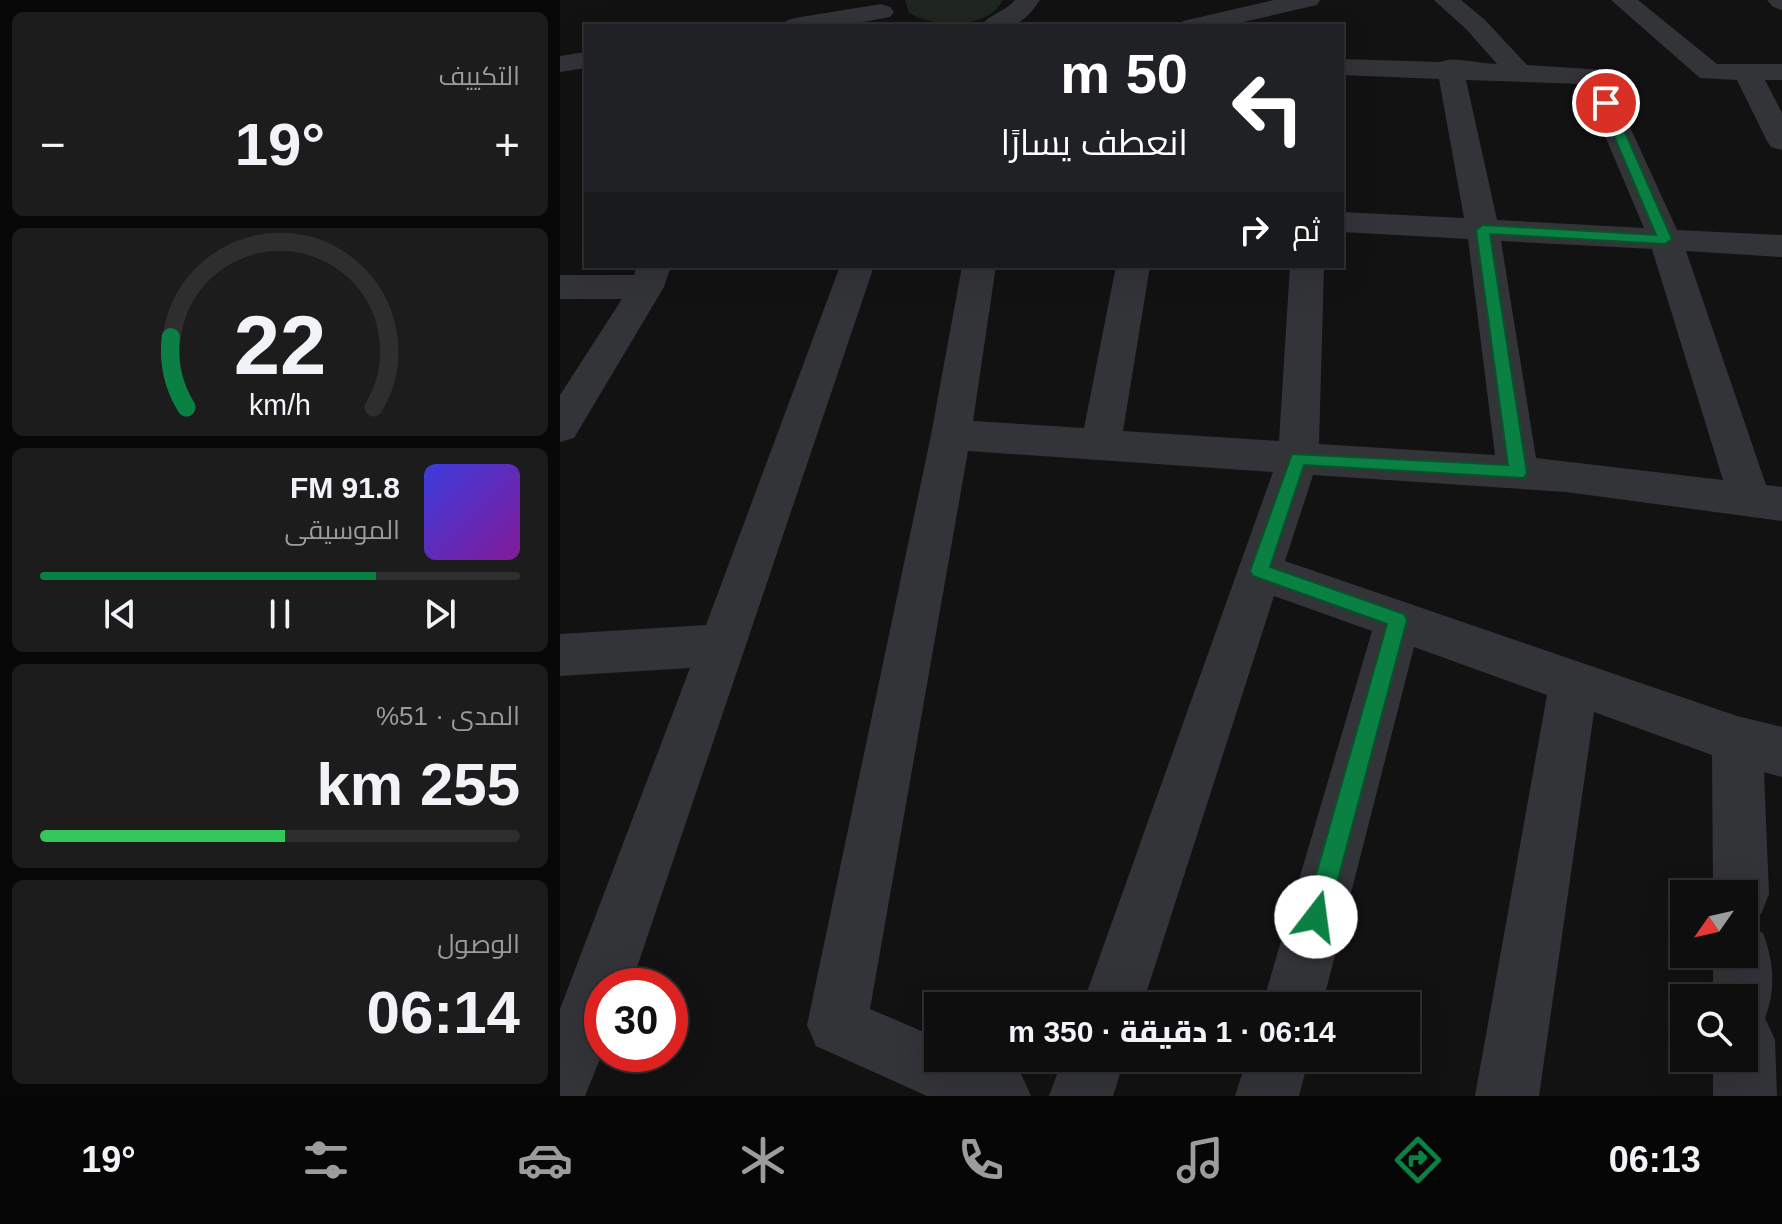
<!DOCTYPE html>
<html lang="ar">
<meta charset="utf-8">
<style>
:root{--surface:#0e0e0e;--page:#1c1c1c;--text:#f1f3f6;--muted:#9b9c9e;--line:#2e2e2e;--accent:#0b8043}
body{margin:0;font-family:Helvetica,Cairo,sans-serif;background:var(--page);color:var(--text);direction:rtl;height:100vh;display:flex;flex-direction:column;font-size:30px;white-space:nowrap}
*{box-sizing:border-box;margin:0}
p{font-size:26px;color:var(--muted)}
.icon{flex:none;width:44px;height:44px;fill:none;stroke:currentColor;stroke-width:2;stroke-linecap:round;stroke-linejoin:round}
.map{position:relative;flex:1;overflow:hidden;direction:ltr}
.details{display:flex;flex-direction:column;gap:12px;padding:12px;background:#080808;width:560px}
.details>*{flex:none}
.hud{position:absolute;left:24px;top:24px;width:760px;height:244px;border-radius:0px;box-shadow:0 8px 32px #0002,0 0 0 2px var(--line);direction:rtl;background:#202124;color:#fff;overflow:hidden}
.needle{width:52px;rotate:236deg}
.buttons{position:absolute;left:1110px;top:880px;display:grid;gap:16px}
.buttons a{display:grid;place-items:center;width:88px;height:88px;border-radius:0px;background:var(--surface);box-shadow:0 8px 32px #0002,0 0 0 2px var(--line);font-size:40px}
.speed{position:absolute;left:24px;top:968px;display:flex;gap:16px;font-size:40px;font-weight:700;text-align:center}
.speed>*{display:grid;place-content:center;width:104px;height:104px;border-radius:50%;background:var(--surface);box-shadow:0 8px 32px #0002,0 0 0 2px var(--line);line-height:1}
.speed .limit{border:12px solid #d22;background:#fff;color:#111}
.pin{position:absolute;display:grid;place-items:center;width:68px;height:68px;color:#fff;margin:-34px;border:4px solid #fff;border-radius:50%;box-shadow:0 2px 8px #0007}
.me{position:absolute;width:88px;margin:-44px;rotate:15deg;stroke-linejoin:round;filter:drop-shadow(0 0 6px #0008)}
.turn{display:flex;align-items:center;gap:28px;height:168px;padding:0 24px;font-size:36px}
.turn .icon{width:104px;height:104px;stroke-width:2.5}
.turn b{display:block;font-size:56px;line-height:68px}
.then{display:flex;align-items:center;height:76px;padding:0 24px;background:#0003;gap:16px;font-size:30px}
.big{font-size:60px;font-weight:800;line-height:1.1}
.details .widget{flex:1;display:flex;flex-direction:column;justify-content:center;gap:12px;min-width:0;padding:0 28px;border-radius:12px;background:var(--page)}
.details .dial{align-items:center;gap:0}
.dial svg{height:208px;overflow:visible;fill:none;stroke:var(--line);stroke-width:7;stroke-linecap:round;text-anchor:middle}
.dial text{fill:var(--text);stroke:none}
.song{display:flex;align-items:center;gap:24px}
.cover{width:96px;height:96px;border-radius:12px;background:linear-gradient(135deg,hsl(240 70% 55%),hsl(290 70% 35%))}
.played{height:8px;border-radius:4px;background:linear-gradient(90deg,var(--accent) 70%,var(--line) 70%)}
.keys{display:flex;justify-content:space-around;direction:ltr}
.heat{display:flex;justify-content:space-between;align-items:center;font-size:44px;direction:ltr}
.charge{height:12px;border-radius:6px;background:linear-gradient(90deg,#34c759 51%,var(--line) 0)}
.trip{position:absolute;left:364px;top:992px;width:496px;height:80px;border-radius:0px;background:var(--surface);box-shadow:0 8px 32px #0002,0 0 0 2px var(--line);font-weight:800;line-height:80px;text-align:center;direction:rtl}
.tab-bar{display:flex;height:128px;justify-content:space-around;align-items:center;background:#060606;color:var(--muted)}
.tab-bar .icon{width:56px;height:56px}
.tab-bar .current{color:var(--accent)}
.tab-bar b{font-size:36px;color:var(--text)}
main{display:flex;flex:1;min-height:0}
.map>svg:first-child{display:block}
.green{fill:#1f251f}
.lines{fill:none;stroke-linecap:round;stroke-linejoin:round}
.minor{fill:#333438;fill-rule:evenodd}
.route{fill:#0b8043;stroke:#07532c;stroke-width:2}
</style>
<main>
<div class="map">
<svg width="1222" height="1096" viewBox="0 0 1222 1096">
<rect width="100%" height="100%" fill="#121213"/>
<!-- green -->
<path class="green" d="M345,0h98c-15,30 -69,28 -94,13z"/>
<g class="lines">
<!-- minor -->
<path class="minor" d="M455,0h25c-19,28 -26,26 -59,26 8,-12 24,-14 34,-26z
M714,0h46l-3,5 -91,21h-47l4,-5z
M874,0h27l24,20 42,45 77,5 73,160 105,5v22l-96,-6 80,234 16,2v34l-216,-29 -253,-17 -28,86 452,155 45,11v50l-18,-5 5,122 -8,20 -17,7v-27h-31l-1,-139 -118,-43 -55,384h-64l72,-401 -133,-48 -92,359h-60l110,-375 -98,-35 -132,410h-60l191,-534 -305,-21 -98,558 68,29v20h47l36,16 10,22h-104l-111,-50 -9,-21 124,-590 31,-169h34l-23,155 111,7 32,-162h34l-27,165 156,10 11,-175h34l-5,178 176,11 -27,-216 -126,-7v-20l122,6 -25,-139 -97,-4v-16l98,3c15,-6 39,2 57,2l-30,-34zM906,80l117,4 61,144 -147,-8zM941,241l151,8 71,231 -187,-22z
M1051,0h27l79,64h65v16h-17l17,33v37l-11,-3 -4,-6 -30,-61 -37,-2z
M1207,0h15v10l-9,-3z
M321,4l9,3 4,5 -4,5 -48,9h-60l4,-5 9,-3z
M26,52v16l-26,4v-16z
M77,266h34l-7,21 -90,151 -14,4v-47l62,-96h-62v-24h74z
M280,266h34l-243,719 -29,1v68l-17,42h-25v-87l130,-341 -130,8v-42l146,-9z
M1184,926l19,7c11,29 13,57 2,85l10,22 2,56h-64v-38h31v-60h-31v-44h31z
M503,1058h62l-12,38h-64z
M687,1058h62l-10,38h-64z"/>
</g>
<!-- route -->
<path class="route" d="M1046,100l6,3 60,136 -7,5 -175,-10 37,239 -3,5 -220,-13 -34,102 134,47 3,6 -79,297 -3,8 -9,4 -8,-4 -4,-8 83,-293 -134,-48 -3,-5 42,-117 216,11 -32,-235 7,-5 173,10 -56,-132z"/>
</svg>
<div class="buttons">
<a><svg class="needle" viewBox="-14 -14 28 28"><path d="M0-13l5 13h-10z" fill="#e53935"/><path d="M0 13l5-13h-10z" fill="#9b9c9e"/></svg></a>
<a><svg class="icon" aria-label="search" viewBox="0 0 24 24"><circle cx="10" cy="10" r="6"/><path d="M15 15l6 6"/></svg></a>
</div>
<div class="speed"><div class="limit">30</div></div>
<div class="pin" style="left:1046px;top:103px;background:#d93025"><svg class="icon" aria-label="arrive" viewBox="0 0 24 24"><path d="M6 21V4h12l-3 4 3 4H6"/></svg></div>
<svg class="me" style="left:756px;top:917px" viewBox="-20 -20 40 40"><circle r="19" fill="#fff"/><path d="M0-13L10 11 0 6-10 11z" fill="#0b8043"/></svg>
<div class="trip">06:14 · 1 دقيقة · 350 m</div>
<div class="hud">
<div class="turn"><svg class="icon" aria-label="left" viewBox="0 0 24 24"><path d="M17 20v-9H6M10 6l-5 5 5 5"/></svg><div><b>50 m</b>انعطف يسارًا</div></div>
<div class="then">ثم<svg class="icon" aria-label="right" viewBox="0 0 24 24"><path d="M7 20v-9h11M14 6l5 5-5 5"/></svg></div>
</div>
</div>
<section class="details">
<div class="widget"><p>التكييف</p>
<div class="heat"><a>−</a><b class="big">19°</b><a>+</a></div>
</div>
<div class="widget dial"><svg viewBox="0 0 100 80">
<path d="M14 69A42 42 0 1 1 86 69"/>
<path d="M14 69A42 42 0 0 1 8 42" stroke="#0b8043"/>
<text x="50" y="56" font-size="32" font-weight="700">22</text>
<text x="50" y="72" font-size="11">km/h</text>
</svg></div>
<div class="widget">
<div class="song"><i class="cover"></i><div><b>91.8 FM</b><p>الموسيقى</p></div></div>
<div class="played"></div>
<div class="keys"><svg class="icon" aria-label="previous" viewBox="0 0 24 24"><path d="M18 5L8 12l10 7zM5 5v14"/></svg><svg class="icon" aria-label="pause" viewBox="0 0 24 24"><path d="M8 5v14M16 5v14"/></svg><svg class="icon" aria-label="next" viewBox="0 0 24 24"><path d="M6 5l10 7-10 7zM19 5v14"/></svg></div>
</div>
<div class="widget"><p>المدى · 51%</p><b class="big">255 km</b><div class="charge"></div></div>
<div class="widget"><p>الوصول</p><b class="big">06:14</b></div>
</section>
</main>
<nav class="tab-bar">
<b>06:13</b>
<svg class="icon current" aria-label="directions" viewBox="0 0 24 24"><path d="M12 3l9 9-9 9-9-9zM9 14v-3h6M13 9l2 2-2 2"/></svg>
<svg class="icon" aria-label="music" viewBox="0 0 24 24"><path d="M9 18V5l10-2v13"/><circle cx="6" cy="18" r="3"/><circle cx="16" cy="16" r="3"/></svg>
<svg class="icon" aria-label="phone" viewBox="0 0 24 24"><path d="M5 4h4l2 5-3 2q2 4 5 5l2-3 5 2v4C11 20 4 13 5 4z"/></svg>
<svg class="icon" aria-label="climate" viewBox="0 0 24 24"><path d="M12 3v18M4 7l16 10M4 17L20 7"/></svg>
<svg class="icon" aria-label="car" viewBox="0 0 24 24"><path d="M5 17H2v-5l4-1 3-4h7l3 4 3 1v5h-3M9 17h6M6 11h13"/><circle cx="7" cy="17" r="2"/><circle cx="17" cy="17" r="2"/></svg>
<svg class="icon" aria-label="filters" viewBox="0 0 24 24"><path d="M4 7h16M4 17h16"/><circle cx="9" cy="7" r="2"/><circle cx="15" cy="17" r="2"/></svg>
<b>19°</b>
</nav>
